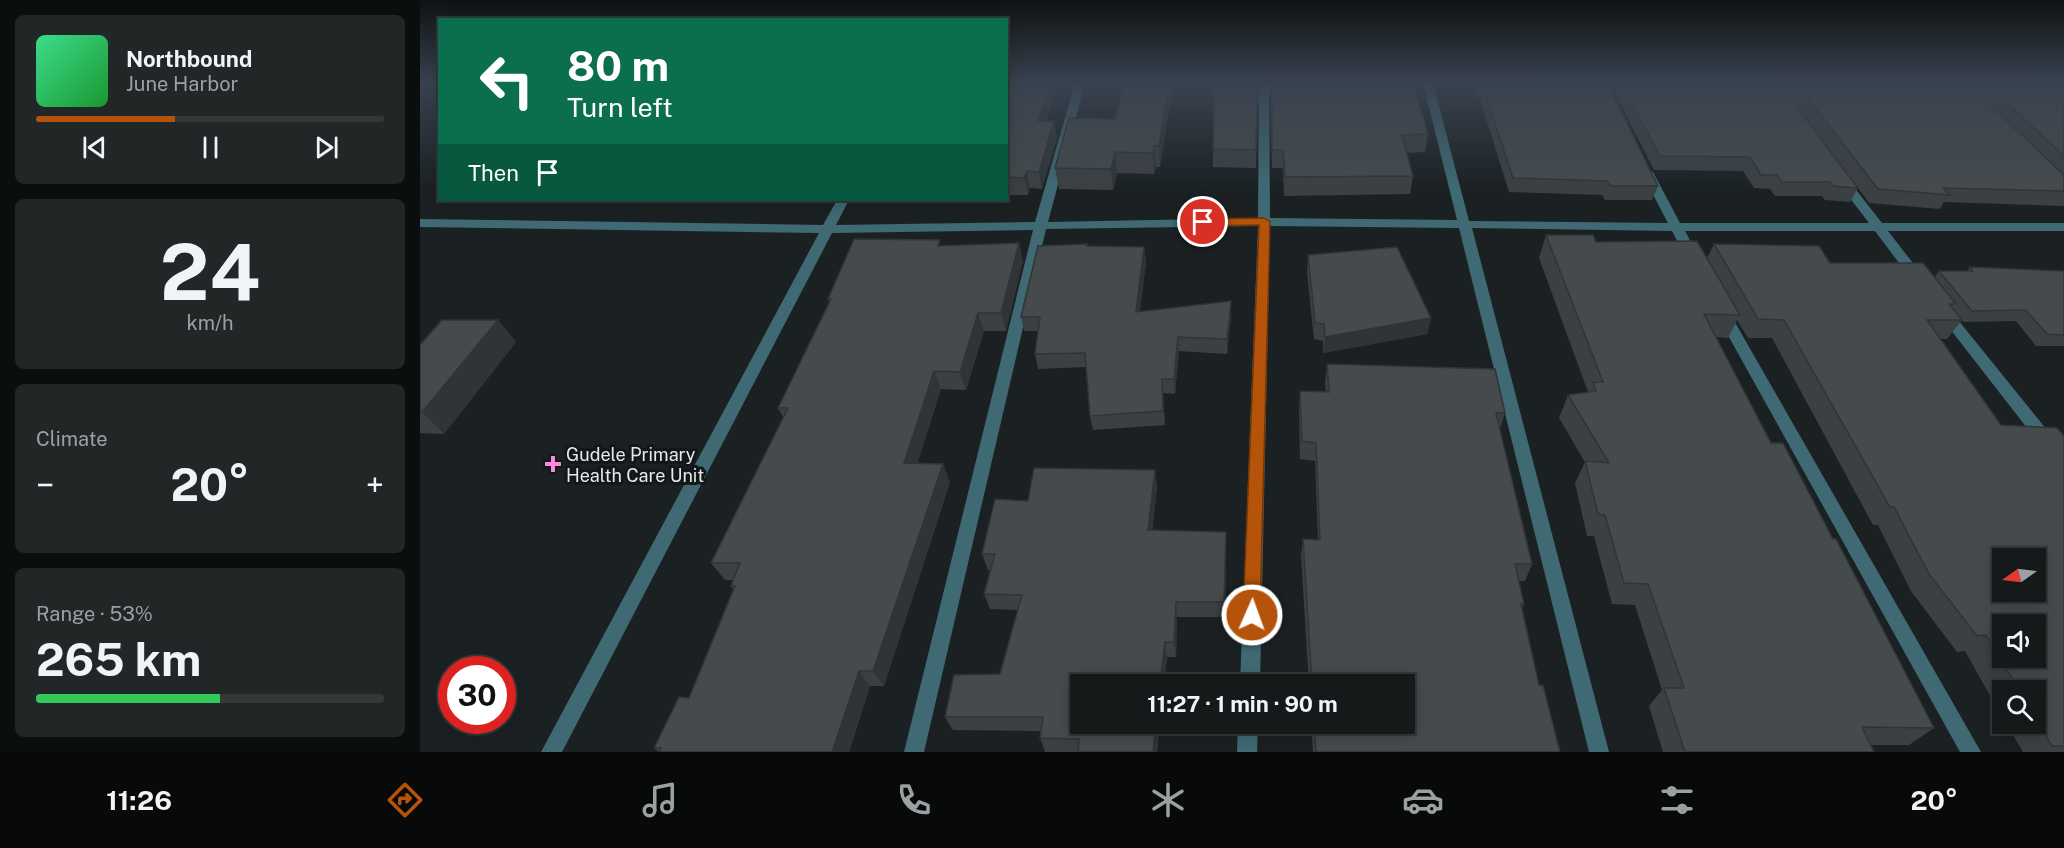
<!DOCTYPE html>
<meta charset="utf-8">
<style>
:root{--surface:#14191a;--page:#212627;--text:#f1f3f6;--muted:#9da0a2;--line:#333839;--accent:#b45309}
body{margin:0;font-family:"Public Sans",sans-serif;background:var(--page);color:var(--text);height:100vh;display:flex;flex-direction:column;font-size:22px;white-space:nowrap}
*{box-sizing:border-box;margin:0}
p{font-size:20px;color:var(--muted)}
.icon{flex:none;width:33px;height:33px;fill:none;stroke:currentColor;stroke-width:2;stroke-linecap:round;stroke-linejoin:round}
.map{position:relative;flex:1;overflow:hidden}
.side{display:flex;flex-direction:column;gap:15px;padding:15px;background:#0b0e0e;width:420px}
.side>*{flex:none}
.hud{position:absolute;left:18px;top:18px;width:570px;height:183px;border-radius:0px;box-shadow:0 3px 15px #0003,0 0 0 2px var(--line);background:#0b6e4f;color:#fff;overflow:hidden}
.needle{width:39px;rotate:256deg}
.buttons{position:absolute;left:1572px;top:548px;display:grid;gap:12px}
.buttons a{display:grid;place-items:center;width:54px;height:54px;border-radius:0px;background:var(--surface);box-shadow:0 3px 15px #0003,0 0 0 2px var(--line);font-size:30px}
.speed{position:absolute;left:18px;top:656px;display:flex;gap:12px;font-size:30px;font-weight:700;text-align:center}
.speed>*{display:grid;place-content:center;width:78px;height:78px;border-radius:50%;background:var(--surface);box-shadow:0 3px 15px #0003,0 0 0 2px var(--line);line-height:1}
.speed .limit{border:9px solid #d22;background:#fff;color:#111}
.pin{position:absolute;display:grid;place-items:center;width:51px;height:51px;color:#fff;margin:-26px;border:3px solid #fff;border-radius:50%;box-shadow:0 2px 6px #0007}
.me{position:absolute;width:66px;margin:-33px;rotate:2deg;stroke-linejoin:round;filter:drop-shadow(0 0 4px #0008)}
.turn{display:flex;align-items:center;gap:21px;height:126px;padding:0 30px;font-size:27px}
.turn .icon{width:78px;height:78px;stroke-width:2.5}
.turn b{display:block;font-size:42px;line-height:51px}
.then{display:flex;align-items:center;height:57px;padding:0 30px;background:#0003;gap:12px;font-size:22px}
.big{font-size:45px;font-weight:700;line-height:1.1}
.side .widget{flex:1;display:flex;flex-direction:column;justify-content:center;gap:9px;min-width:0;padding:0 21px;border-radius:9px;background:var(--page)}
.side .dial{align-items:center;gap:0}
.dial b{font-size:78px;line-height:1}
.song{display:flex;align-items:center;gap:18px}
.cover{width:72px;height:72px;border-radius:9px;background:linear-gradient(135deg,hsl(150 70% 55%),hsl(130 70% 35%))}
.played{height:6px;border-radius:3px;background:linear-gradient(90deg,var(--accent) 40%,var(--line) 40%)}
.keys{display:flex;justify-content:space-around;direction:ltr}
.heat{display:flex;justify-content:space-between;align-items:center;font-size:33px;direction:ltr}
.charge{height:9px;border-radius:4px;background:linear-gradient(90deg,#34c759 53%,var(--line) 0)}
.trip{position:absolute;left:650px;top:674px;width:345px;height:60px;border-radius:0px;background:var(--surface);box-shadow:0 3px 15px #0003,0 0 0 2px var(--line);font-weight:700;line-height:60px;text-align:center}
.tab-bar{display:flex;height:96px;justify-content:space-around;align-items:center;background:#080a0a;color:var(--muted)}
.tab-bar .icon{width:42px;height:42px}
.tab-bar .current{color:var(--accent)}
.tab-bar b{font-size:27px;color:var(--text)}
main{display:flex;flex:1;min-height:0}
.map>svg:first-child{display:block}
.lines{fill:none;stroke-linecap:round;stroke-linejoin:round}
.minor{fill:#3f6a73;fill-rule:evenodd}
.wall{fill:#3b4042}
.shaded-wall{fill:#303436}
.building{fill:#454b4d;stroke:#303436;stroke-width:1.5;fill-rule:evenodd}
.route{fill:#b45309;stroke:#753606;stroke-width:1.5}
.poi-dot{fill:#fd86e3;stroke:#121819;stroke-width:2}
.labels{text-anchor:middle;dominant-baseline:central;stroke-width:6;stroke-linejoin:round;paint-order:stroke}
.poi-label{font-size:18px;fill:#e5e9ea;stroke:#121819;text-anchor:start}
</style>
<main>
<section class="side">
<div class="widget">
<div class="song"><i class="cover"></i><div><b>Northbound</b><p>June Harbor</p></div></div>
<div class="played"></div>
<div class="keys"><svg class="icon" aria-label="previous" viewBox="0 0 24 24"><path d="M18 5L8 12l10 7zM5 5v14"/></svg><svg class="icon" aria-label="pause" viewBox="0 0 24 24"><path d="M8 5v14M16 5v14"/></svg><svg class="icon" aria-label="next" viewBox="0 0 24 24"><path d="M6 5l10 7-10 7zM19 5v14"/></svg></div>
</div>
<div class="widget dial"><b>24</b><p>km/h</p></div>
<div class="widget"><p>Climate</p>
<div class="heat"><a>−</a><b class="big">20°</b><a>+</a></div>
</div>
<div class="widget"><p>Range · 53%</p><b class="big">265 km</b><div class="charge"></div></div>
</section>
<div class="map">
<svg width="1644" height="752" viewBox="0 0 1644 752">
<rect width="100%" height="100%" fill="#1b2123"/>
<g class="lines">
<!-- minor -->
<path class="minor" d="M655,83h10l-37,139 210,-4 1,-135h10l1,135 187,2 -34,-137h10l36,138 199,2 -27,-51 6,-4 6,4 27,51h189l-33,-43 6,-4 4,1 36,46h182v8h-176l38,49 -7,4 -5,-1 -39,-52h-190l14,26 -7,4 -5,-1 -15,-29 -200,-3 137,524h-20l-130,-524 -189,-2 -10,458h-20l18,-458 -212,3 -122,523h-20l129,-522 -201,3 -270,519h-21l278,-519 -399,-6v-8l403,6 14,-25h12l-13,25 199,-3z
M1302,307l7,5 252,440h-21l-245,-440z
M1525,308l5,2 114,141v19l-6,-2 -118,-152 -2,-3z
M818,723h20l-1,29h-20z"/>
</g>
<!-- wall -->
<path class="wall" d="M586,83l50,9 -10,29 11,17 -15,51 -12,-1 -2,7h-22z
M753,83l-13,84h-4l-2,7 -37,-1 -4,17 -54,-1 -4,-21 60,-49z
M837,83l-1,85 -43,-1v-18z
M851,83h142l15,51 -3,18 -18,1 6,23 -3,18 -126,2 -1,-28h-11z
M1055,83h132l51,103 -6,14h-47l-3,-5 -93,-3z
M1190,83h454v123l-120,-4 -4,7 -71,-6 -11,-15 -8,14 -25,-2 -3,-4h-47l-5,-7 -16,-1 -11,-17 -89,-1z
M1126,235l50,7 111,16 7,-14 116,19 105,14 4,-6h28l3,-4 94,4v75h-28l-20,-25 -53,1 -1,-2 -15,19h-6l60,86 63,11v316h-41l-17,-29h30v-33h-34v27l-37,-66 -8,1 -46,-61 -33,-66h-5l-101,-187h-24l-11,-18 -9,18 -12,-1 55,106 163,285 -25,17h-38l3,7h-211l-14,-46 13,-16 -27,-85 -23,-1 -18,-68h-7l-12,-53 10,-21 -26,-44 9,-23 20,-3 -49,-134z
M522,246l81,15 -17,70h-22l-18,59 -25,-1 -24,75 33,18 -66,204h-14l-21,66h-190l-5,-4 35,-50 44,-109 -2,-3 2,-6h-8l-14,-17 72,-146 -5,-9 51,-106 -1,-3z
M668,246l56,1 2,15 -6,49 91,5 -4,38 -48,-3 -4,43 -12,-1 2,32 -72,5 -3,-14 -4,-49 -48,2 -3,-15 3,-23h-14l-3,-14z
M888,255l123,63 -4,16 -104,19v-12l-9,-2 -7,-67z
M78,320l18,22 -72,92 -24,-1v-88z
M907,364l178,49 -5,16 32,135 -7,17h-6l5,23 -2,5 17,76 21,67h-247l-2,-29h93v-39h-95l-8,-128 2,-17 15,1 -3,-79 -15,-2 -1,-50 1,-18 26,1 -1,-9z
M735,470l2,17 -5,43 74,18 -1,69h-48l-1,40h-9l-3,27h-84v39h80l-3,29h-112l-5,-14 1,-7 -88,-1 -8,-13 55,-43 18,-64 -28,-1 -6,-15 6,-24h-2l-6,-16 46,-53z"/>
<!-- shaded-wall -->
<path class="shaded-wall" d="M630,83h4l2,9 -15,46 -3,-17z
M749,83h4l-13,84 -1,-21z
M634,121l3,17 -15,51 -3,-17z
M734,146l2,21 -2,7 -1,-21z
M695,152l2,21 -4,17 -2,-21z
M607,171l3,17 -2,7 -4,-17z
M599,243l4,18 -17,70 -5,-18z
M724,247l2,15 -8,64 -2,-14z
M811,301v15l-4,38v-15z
M558,313l6,18 -18,59 -6,-18z
M1011,318l-4,16 -104,19 2,-16z
M78,320l18,22 -72,92 -22,-22z
M758,337l1,14 -4,43 -1,-15z
M514,371l7,18 -29,92 -8,-18z
M523,464l7,18 -66,204 -11,-15z
M735,470l2,17 -6,59 -3,-16z
M806,532v16l-1,69 -1,-15z
M756,602l1,15 -1,40 -2,-15z
M745,642l2,15 -3,27h-4z
M439,671l11,15 -21,66h-17z
M736,723h4l-3,29h-4z"/>
<!-- building -->
<path class="building" d="M586,83h44l-12,38h16l-15,51 -12,-1 -3,7 -18,-1z
M704,83h45l-10,63h-5l-1,7 -38,-1 -4,17 -56,-1 14,-50 46,1z
M795,83h42l-1,67 -43,-1z
M852,83h141l15,51 -26,1 11,41 -128,1 -2,-27h-11z
M1062,83h125l51,103h-48l-3,-5 -94,-3z
M1201,83h158l79,105 -25,-2 -3,-4h-48l-5,-7h-16l-11,-18 -90,-1z
M1376,83h171l97,92v16l-121,-3 7,7 -72,-6z
M1566,83h78v73z
M1126,235h47l3,7 101,-1 43,74 -36,-1 67,129h12l50,96h3l98,189 -72,-1 12,25h-189l-21,-64h20l-36,-104 -24,-1 -19,-68 -7,-1 -13,-53 24,2 -41,-68 28,-4 -3,-9h10z
M434,239l86,1 -2,6 81,-3 -18,70h-23l-18,59 -26,-1 -30,92 39,1 -70,207h-14l-27,81h-173l2,-4h-7l25,-51 10,1 46,-112h-4l9,-23h-29l77,-155h-10l53,-109h-3z
M668,244l-1,2 57,1 -8,65 95,-11 -4,38 -49,-2 -4,42h-12l1,32 -73,5 -5,-63 -50,1 5,-37h-19l17,-71z
M1294,244l105,2 11,17h93l33,41h-7l13,16h-35l74,105 56,3 7,8v310h-12l-16,-28v-28h-17l-33,-55 -9,1 -48,-62 -35,-67h-4l-106,-187 -26,-1zM1582,558h34v33h-34zM1582,624h34v33h-34z
M977,247l34,71 -106,19 -1,-13 -9,-1 -7,-68z
M1550,267l94,4v64l-17,-1 -21,-24 -54,1 -33,-40h34z
M22,320h56l-76,92h-2v-67z
M907,364l168,5 10,44h-9l36,151h-17l9,40h-3l18,81h4l17,67h-244l-2,-29h90v-39h-92l-9,-145 17,1 -4,-97 -14,-2 -2,-50 29,1z
M614,468l121,2 -7,60 78,2 -2,70h-48l-2,40h-9l-5,42h-80v39h76l-3,29h-75l1,-13 -39,-1 3,-21h-98l9,-42 46,-1 22,-79 -38,-1 11,-40h-13l13,-55 33,2z"/>
<!-- sky -->
<linearGradient id="sky" x2="0" y2="1"><stop stop-color="#0f1213"/><stop offset="0.44" stop-color="#394350"/><stop offset="1" stop-color="#394350" stop-opacity="0"/></linearGradient>
<rect width="1644" height="189" fill="url(#sky)"/>
<!-- route -->
<path class="route" d="M844,218l6,4 -10,393 -2,5 -6,2 -6,-2 -3,-5 16,-390 -56,1 -6,-4 6,-3z"/>
<!-- markers -->
<path class="poi-dot" d="M130 455h6v6h6v6h-6v6h-6v-6h-6v-6h6z"/>
<g class="labels">
<!-- poi labels -->
<g class="poi-label">
<text x="146" y="454">Gudele Primary<tspan x="146" dy="21">Health Care Unit</tspan></text>
</g>
</g>
</svg>
<div class="buttons">
<a><svg class="needle" viewBox="-14 -14 28 28"><path d="M0-13l5 13h-10z" fill="#e53935"/><path d="M0 13l5-13h-10z" fill="#9da0a2"/></svg></a>
<a><svg class="icon" aria-label="sound" viewBox="0 0 24 24"><path d="M4 9h4l5-4v14l-5-4H4zM17 9q2 3 0 6"/></svg></a>
<a><svg class="icon" aria-label="search" viewBox="0 0 24 24"><circle cx="10" cy="10" r="6"/><path d="M15 15l6 6"/></svg></a>
</div>
<div class="speed"><div class="limit">30</div></div>
<div class="pin" style="left:783px;top:222px;background:#d93025"><svg class="icon" aria-label="arrive" viewBox="0 0 24 24"><path d="M6 21V4h12l-3 4 3 4H6"/></svg></div>
<svg class="me" style="left:832px;top:615px" viewBox="-20 -20 40 40"><circle r="17" fill="#b45309" stroke="#fff" stroke-width="3"/><path d="M0-11L8 9 0 5-8 9z" fill="#fff"/></svg>
<div class="trip">11:27 · 1 min · 90 m</div>
<div class="hud">
<div class="turn"><svg class="icon" aria-label="left" viewBox="0 0 24 24"><path d="M17 20v-9H6M10 6l-5 5 5 5"/></svg><div><b>80 m</b>Turn left</div></div>
<div class="then">Then<svg class="icon" aria-label="arrive" viewBox="0 0 24 24"><path d="M6 21V4h12l-3 4 3 4H6"/></svg></div>
</div>
</div>
</main>
<nav class="tab-bar">
<b>11:26</b>
<svg class="icon current" aria-label="directions" viewBox="0 0 24 24"><path d="M12 3l9 9-9 9-9-9zM9 14v-3h6M13 9l2 2-2 2"/></svg>
<svg class="icon" aria-label="music" viewBox="0 0 24 24"><path d="M9 18V5l10-2v13"/><circle cx="6" cy="18" r="3"/><circle cx="16" cy="16" r="3"/></svg>
<svg class="icon" aria-label="phone" viewBox="0 0 24 24"><path d="M5 4h4l2 5-3 2q2 4 5 5l2-3 5 2v4C11 20 4 13 5 4z"/></svg>
<svg class="icon" aria-label="climate" viewBox="0 0 24 24"><path d="M12 3v18M4 7l16 10M4 17L20 7"/></svg>
<svg class="icon" aria-label="car" viewBox="0 0 24 24"><path d="M5 17H2v-5l4-1 3-4h7l3 4 3 1v5h-3M9 17h6M6 11h13"/><circle cx="7" cy="17" r="2"/><circle cx="17" cy="17" r="2"/></svg>
<svg class="icon" aria-label="filters" viewBox="0 0 24 24"><path d="M4 7h16M4 17h16"/><circle cx="9" cy="7" r="2"/><circle cx="15" cy="17" r="2"/></svg>
<b>20°</b>
</nav>
